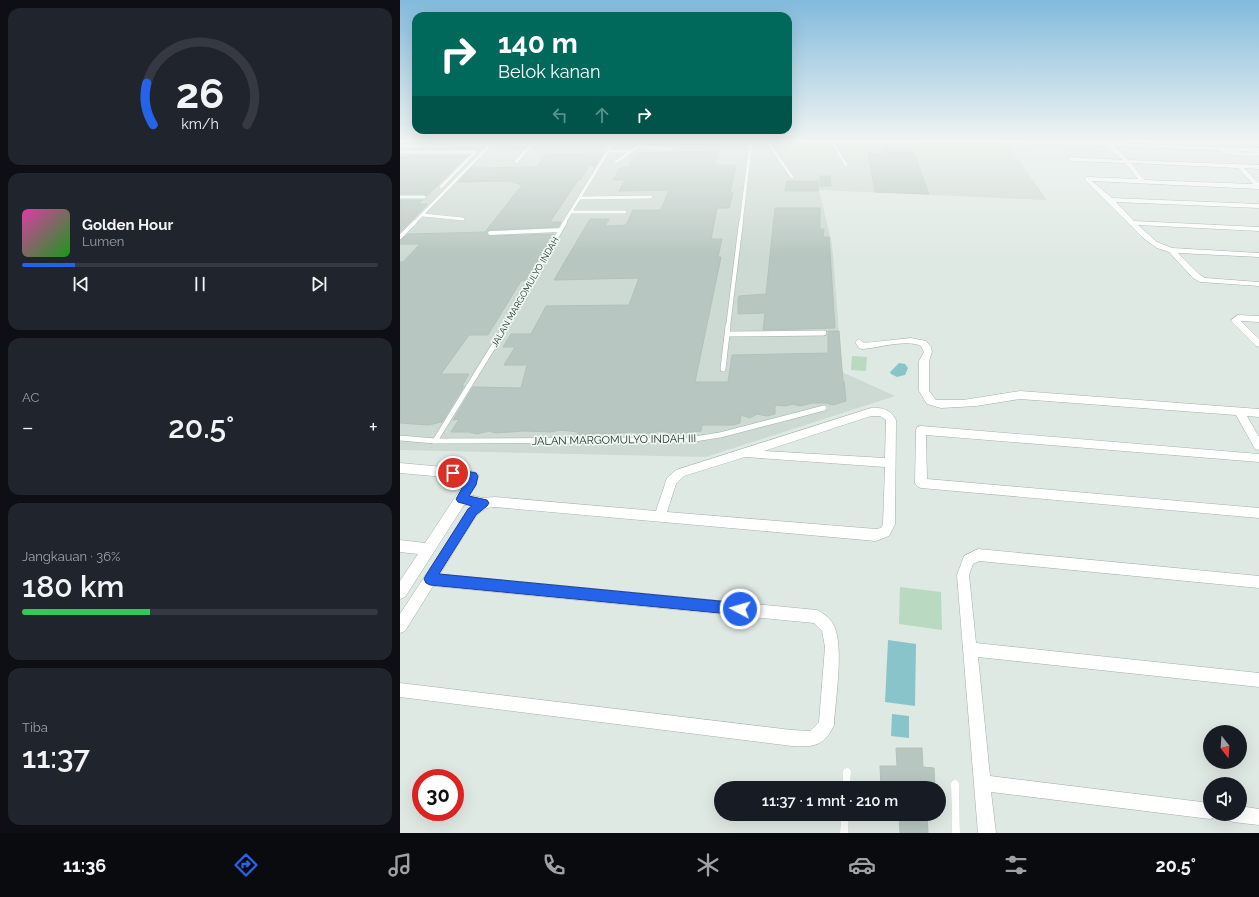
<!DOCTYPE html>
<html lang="id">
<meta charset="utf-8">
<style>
:root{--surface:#171b24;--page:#20242c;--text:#f1f3f6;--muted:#9ea1a6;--line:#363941;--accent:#2563eb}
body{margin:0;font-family:Raleway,sans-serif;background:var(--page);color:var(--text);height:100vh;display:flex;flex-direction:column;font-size:15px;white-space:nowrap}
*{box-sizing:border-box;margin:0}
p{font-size:13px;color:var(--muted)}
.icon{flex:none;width:22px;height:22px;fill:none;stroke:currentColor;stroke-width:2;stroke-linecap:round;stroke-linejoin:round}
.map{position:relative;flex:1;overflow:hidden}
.drawer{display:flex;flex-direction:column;gap:8px;padding:8px;background:#0d0f14;width:400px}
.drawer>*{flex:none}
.banner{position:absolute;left:12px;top:12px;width:380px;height:122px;border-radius:12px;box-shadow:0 4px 16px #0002;background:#00695c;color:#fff;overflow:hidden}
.needle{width:26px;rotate:163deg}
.buttons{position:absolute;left:803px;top:725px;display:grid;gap:8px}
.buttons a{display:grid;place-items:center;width:44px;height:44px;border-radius:50%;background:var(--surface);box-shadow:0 4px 16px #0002;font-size:20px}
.speed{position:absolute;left:12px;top:769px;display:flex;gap:8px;font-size:20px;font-weight:700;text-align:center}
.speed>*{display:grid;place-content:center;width:52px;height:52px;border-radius:50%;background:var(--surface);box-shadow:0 4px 16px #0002;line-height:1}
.speed .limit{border:6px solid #d22;background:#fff;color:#111}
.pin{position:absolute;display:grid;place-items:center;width:34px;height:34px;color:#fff;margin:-17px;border:2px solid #fff;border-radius:50%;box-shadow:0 1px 4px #0007}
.me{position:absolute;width:44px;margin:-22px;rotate:276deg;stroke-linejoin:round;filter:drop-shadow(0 0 3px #0008)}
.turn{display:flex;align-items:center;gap:14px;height:84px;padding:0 20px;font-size:18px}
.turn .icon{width:52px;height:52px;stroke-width:2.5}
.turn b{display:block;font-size:28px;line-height:34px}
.lanes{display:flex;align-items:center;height:38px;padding:0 20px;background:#0003;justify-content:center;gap:20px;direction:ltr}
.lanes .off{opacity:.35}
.big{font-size:30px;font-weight:600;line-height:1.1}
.drawer .card{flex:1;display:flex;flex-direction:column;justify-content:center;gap:6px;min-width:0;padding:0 14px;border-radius:12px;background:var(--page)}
.drawer .dial{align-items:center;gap:0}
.dial svg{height:104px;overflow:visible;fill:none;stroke:var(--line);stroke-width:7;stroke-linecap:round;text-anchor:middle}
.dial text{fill:var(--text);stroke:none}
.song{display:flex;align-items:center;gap:12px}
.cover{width:48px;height:48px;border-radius:6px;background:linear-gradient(135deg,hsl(320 70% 55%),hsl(120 70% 35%))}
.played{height:4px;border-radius:2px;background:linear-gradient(90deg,var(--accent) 15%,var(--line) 15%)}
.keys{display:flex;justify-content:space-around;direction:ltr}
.heat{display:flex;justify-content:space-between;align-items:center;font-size:22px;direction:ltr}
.charge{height:6px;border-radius:3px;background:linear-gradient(90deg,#34c759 36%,var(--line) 0)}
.trip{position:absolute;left:314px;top:781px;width:232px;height:40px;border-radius:20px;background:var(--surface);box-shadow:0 4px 16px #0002;font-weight:600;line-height:40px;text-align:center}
.dock{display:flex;height:64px;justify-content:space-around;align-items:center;background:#090b0e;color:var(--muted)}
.dock .icon{width:28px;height:28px}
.dock .active{color:var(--accent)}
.dock b{font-size:18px;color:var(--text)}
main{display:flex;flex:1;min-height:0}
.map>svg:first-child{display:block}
.built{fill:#cdd9d3}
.green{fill:#b9d9c0}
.water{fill:#8ac4cb}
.building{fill:#b7c6c0;stroke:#b2c2ba}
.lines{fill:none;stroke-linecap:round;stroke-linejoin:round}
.lane-far3-casing{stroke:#a2b0aa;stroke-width:3.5}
.lane-far2-casing{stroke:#a2b0aa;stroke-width:5}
.lane-far1-casing{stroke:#a2b0aa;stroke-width:6}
.lane-casing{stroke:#a2b0aa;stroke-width:8}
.street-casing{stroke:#a2b0aa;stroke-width:1}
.lane-far3{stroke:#fff;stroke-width:3}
.lane-far2{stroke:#fff;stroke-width:4}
.lane-far1{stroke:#fff;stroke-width:5}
.lane{stroke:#fff;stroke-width:8}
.street{fill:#fff;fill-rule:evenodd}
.route{fill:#2563eb;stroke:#184099}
.labels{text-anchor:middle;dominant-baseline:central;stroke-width:3.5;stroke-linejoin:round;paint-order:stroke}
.far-street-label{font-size:9px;fill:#213730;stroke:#eff6f2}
.street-label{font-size:11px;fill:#213730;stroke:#eff6f2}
</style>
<main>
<section class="drawer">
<div class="card dial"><svg viewBox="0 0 100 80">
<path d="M14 69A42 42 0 1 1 86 69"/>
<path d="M14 69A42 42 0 0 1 9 37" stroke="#2563eb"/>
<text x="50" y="56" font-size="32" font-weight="700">26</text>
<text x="50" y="72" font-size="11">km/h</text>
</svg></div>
<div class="card">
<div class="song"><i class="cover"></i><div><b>Golden Hour</b><p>Lumen</p></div></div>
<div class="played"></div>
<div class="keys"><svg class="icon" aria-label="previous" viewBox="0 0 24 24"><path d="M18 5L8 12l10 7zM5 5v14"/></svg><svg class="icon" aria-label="pause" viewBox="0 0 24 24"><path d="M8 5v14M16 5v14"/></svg><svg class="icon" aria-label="next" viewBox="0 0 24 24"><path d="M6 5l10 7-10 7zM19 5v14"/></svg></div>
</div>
<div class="card"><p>AC</p>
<div class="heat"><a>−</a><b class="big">20.5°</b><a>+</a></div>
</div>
<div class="card"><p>Jangkauan · 36%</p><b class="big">180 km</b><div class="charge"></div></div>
<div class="card"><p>Tiba</p><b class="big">11:37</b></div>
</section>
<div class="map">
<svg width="859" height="833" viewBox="0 0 859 833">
<rect width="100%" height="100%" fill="#dfe9e4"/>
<!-- built -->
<path class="built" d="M0,141h605l42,59 -228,-10 13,54 10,128 53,24 -189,61 -306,-7z"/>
<!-- green -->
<path class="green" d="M452,356l15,1 -1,14 -15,-1z
M500,587l41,5 1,38 -43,-6z"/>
<!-- water -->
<path class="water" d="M499,363l6,1 3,4 -3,7 -8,2 -6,-3 -1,-2z
M488,640l28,4 -1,62 -30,-4z
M492,714l17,2v22l-18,-2z"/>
<!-- building -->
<path class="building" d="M483,149l30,1 16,44 -54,-2 -7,-39 18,1z
M319,151l-4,14h21l-6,28h3l-4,15h-12l-6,31h11l-4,18h3l-26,125h33l4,-27 96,-2v-22h11l4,50h1l2,20 -13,4 -7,-2h-14l-12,3 -7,-2 -8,2 -10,-1v9l-8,2 -10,-2 -7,4 -9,-3 -1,8 -7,2h-31l-1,6 -8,1 -19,2 -12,-3 -18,3 -12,-2 -28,2 -7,-1 -11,2 -9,-1 1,-2 -18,-2 -9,2 -26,-1 -30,2 -6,-2 -12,3 -8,-2h-18l8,-13 -6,1 20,-33 48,1 6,-23h-23l11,-18h-12l8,-13h20l15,-28 83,-1 10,-27 -85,2 36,-61h19l-4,7 21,-1 7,-15h28l8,-20 -50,1 6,-11h-12l7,-12 8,-1 7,-14z
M203,153l-8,13h-6l-9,14h-2l-28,42h11l-3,5 -68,3 -3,1v4l3,1 64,-2 -27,46 -6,1 -33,54h-19l-28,39h28l-7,12h2l-22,36 -14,3 -28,-2v-161h3l17,-18h-20v-4l8,-6 77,-2 37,-47 -14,-4 -50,1 13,-14 65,-1 11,-13z
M15,156h52l-40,40 -3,-2h-24v-37z
M420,176h10l1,10h-11z
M387,181h31v10h-33z
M0,200h23l-5,4h10l-28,28z
M375,208h45v21h4l-1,8h6l6,91 -72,2 2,-17 -27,1v-14l1,-4 27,-2z
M496,748h26l1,19 11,1 1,20h-54l-1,-22h17z
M499,814h28l1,19h-28z"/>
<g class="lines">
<!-- lane-far3 casing -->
<g class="lane-far3-casing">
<path id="lane-far3" d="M367,141l25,36
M432,142l14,23
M19,146l7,-5
M238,147l34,2
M820,148l5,4 13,2
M832,149l6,5h20l-4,-5
M208,151h23
M0,152h75l-34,35
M116,162l16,-18
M216,162l24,-17
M0,197h24
M181,198l70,-1
M172,212h53
M23,215l40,4
M14,223l77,-79
M164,223l49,-80
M341,223l10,-81"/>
</g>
<!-- lane-far2 casing -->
<g class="lane-far2-casing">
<path id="lane-far2" d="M90,233l70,-3
M0,237l15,-15
M106,327l59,-105
M328,327l13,-105"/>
</g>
<!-- lane-far1 casing -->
<g class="lane-far1-casing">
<path id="lane-far1" d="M329,334l95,-1
M323,369l5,-43
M0,438l35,3 253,-1 32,-5 104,-27
M35,441l71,-115"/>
</g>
<!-- lane casing -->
<g class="lane-casing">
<path id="lane" d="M555,784l1,49
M446,788l1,-16
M444,833l1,-19"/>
</g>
<!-- street casing -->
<g class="street-casing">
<path id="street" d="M220,141h301l-3,2 -276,1 -242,4v-4z
M607,141l99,2 -1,-2h5l2,2 147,5v4l-145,-6 15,14 130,5v4l-15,-1 15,15v6l-167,-8 20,17 147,6v4l-143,-6 18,19 125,6v4l-121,-6 19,17 15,6 87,5v4l-81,-4 21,21 6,4 54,4v4l-59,-4 -7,-4 -24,-26 -12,-4 -14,-10 -59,-59 3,-2 51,2 -13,-16 -55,-2 -3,-2 3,-2 53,3 -9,-7 -6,-7 -98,-3zM731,163l107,5 15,16 -109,-4z
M838,315l21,1v6l-18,-1 18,18v8l-3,-1 -24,-24 -1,-2z
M511,338l15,3 5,6 1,5 -3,9v30l7,9h27l57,-9 239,18v8l-12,-1 12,21v13l-4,-1 -19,-34 -216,-16 -44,7 -35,2 -14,-4 -8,-13v-30l5,-9 -3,-6c-15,-7 -42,2 -59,3l-3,-1 -4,-6 4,-3 5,4z
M471,408c11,-1 20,2 25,12l-1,104 -6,12 -13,5 -381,-34 -9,1 -10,8 -36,58 377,36c6,3 13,8 16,14 12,20 2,77 1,101 -10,22 -21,22 -42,21l-392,-49v-14l392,47 18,1 9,-9 6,-75 -3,-16 -8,-8 -381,-37 -28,45 -5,2v-19l71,-108 -7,-1 -59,92 -5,2v-18l18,-27 -18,-2v-12l25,3 42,-64 -67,-6v-10l66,6 11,4 2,3 -10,19 14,3 12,-1 161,14 11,-33 9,-8zM471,416h9l6,4 -1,38 -121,-7zM345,457l140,10 -2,57 -2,4 -5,1 -209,-17 9,-28 8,-8z
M521,426l338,28v8l-333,-27 1,44 332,29v10l-338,-30 -4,-2 -2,-3 1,-53 1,-3z
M578,549l281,27v12l-280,-27 -6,3 -4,11 7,68 283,30v14l-281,-30 12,119 220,27v11h7l-1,3 -6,2 -219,-27 5,41h-18l-21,-258 7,-19z
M840,806l19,3v16l-26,-3 -6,-2 -2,-6h15z"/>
</g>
<!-- lane-far3 -->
<use href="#lane-far3" class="lane-far3"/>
<!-- lane-far2 -->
<use href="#lane-far2" class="lane-far2"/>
<!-- lane-far1 -->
<use href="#lane-far1" class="lane-far1"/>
<!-- lane -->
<use href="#lane" class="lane"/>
<!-- street -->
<use href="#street" class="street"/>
</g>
<!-- sky -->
<linearGradient id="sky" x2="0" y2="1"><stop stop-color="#82badc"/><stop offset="0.55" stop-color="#f1f5f3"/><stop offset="1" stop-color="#f1f5f3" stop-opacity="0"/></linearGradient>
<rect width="859" height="257" fill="url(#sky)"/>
<!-- route -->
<path class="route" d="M53,468l23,5 2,3 -2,9 -7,11 18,4 2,3 -2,3 -11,9 -37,59 301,29 4,2 2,4 -2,4 -4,2 -310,-30 -4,-2 -2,-4 2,-4 42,-66 4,-3 -14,-4 -2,-3 11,-20 -18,-3 -1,-3 1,-3z"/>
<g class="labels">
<!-- far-street labels -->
<g class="far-street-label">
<text transform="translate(125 292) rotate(-60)">JALAN MARGOMULYO INDAH</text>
</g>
<!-- street labels -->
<g class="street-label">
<text transform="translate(214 440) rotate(-1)">JALAN MARGOMULYO INDAH III</text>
</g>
</g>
</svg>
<div class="buttons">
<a><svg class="needle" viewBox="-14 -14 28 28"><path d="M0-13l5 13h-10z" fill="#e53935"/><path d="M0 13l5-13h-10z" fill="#9ea1a6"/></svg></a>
<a><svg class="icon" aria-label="sound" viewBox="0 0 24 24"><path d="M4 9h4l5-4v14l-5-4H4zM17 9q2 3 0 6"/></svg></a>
</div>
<div class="speed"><div class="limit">30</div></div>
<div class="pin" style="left:53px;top:473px;background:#d93025"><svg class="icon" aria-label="arrive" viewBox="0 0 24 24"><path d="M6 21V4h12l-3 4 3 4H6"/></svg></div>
<svg class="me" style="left:340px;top:609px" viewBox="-20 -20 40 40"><circle r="17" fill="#2563eb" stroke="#fff" stroke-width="3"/><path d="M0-11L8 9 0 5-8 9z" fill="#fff"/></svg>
<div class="trip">11:37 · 1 mnt · 210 m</div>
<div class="banner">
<div class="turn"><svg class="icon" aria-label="right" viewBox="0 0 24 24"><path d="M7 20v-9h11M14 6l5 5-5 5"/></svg><div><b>140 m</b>Belok kanan</div></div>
<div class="lanes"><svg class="icon off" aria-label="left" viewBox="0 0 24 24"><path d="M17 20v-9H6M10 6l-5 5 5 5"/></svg><svg class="icon off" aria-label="ahead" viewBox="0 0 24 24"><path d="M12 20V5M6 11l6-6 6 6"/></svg><svg class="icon" aria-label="right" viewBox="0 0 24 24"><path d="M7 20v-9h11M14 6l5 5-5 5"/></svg></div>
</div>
</div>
</main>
<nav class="dock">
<b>11:36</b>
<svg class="icon active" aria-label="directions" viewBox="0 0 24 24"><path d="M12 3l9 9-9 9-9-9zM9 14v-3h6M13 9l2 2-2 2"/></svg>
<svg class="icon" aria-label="music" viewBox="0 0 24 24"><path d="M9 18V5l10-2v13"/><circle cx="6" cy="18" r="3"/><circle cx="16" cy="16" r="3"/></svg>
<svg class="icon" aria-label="phone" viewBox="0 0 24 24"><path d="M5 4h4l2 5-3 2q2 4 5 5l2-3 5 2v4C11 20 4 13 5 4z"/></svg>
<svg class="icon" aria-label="climate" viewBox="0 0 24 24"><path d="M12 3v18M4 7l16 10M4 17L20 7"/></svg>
<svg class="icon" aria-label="car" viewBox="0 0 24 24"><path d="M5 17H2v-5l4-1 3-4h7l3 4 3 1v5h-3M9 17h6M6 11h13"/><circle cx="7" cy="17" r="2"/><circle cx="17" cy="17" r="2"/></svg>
<svg class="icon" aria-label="filters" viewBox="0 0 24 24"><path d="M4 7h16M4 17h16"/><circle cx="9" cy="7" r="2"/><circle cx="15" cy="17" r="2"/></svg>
<b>20.5°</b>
</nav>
